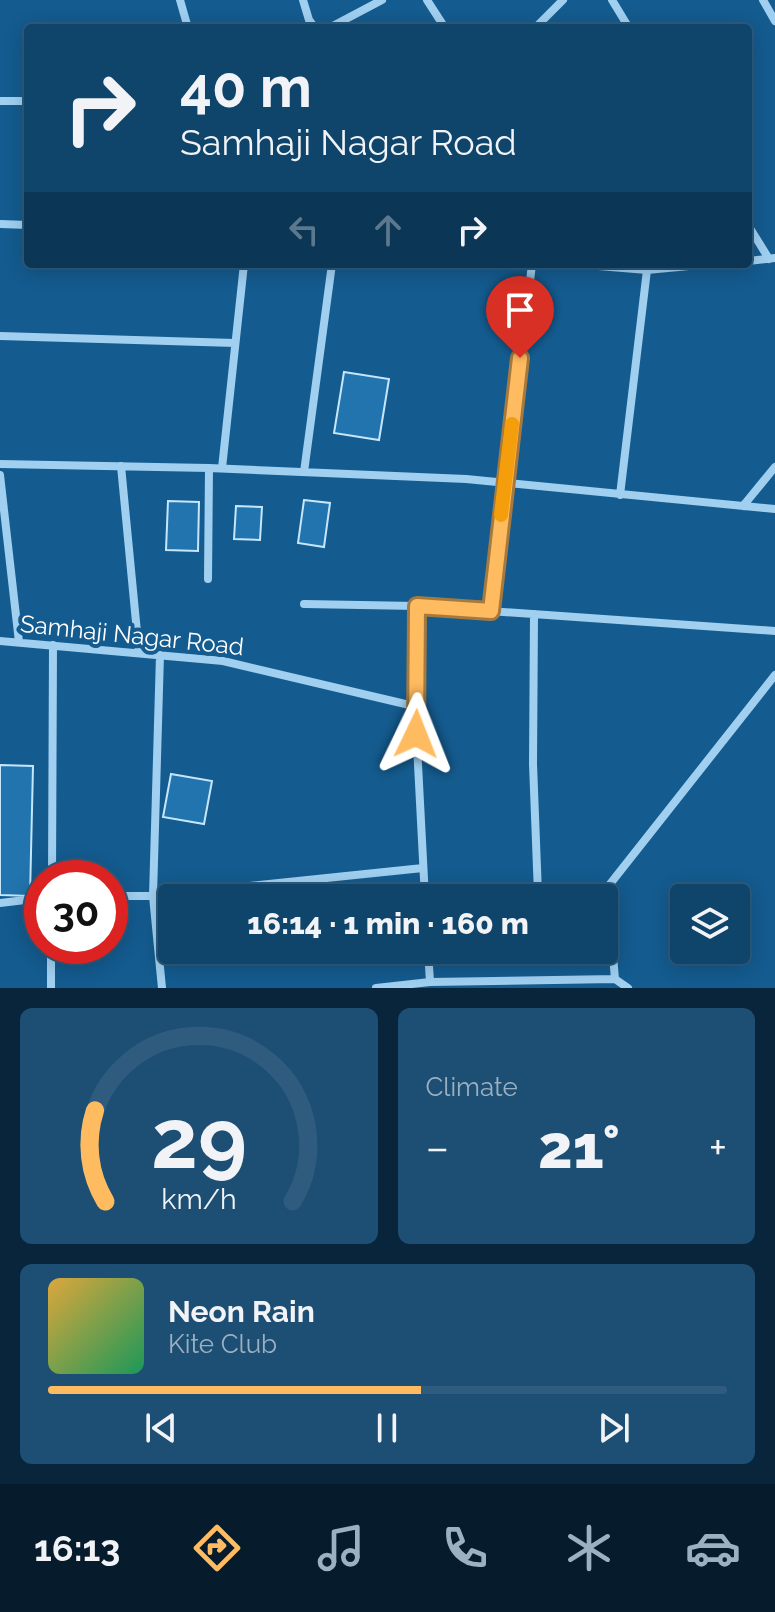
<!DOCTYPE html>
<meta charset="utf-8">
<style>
:root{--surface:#0f446b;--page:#1d4e73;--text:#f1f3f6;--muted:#9bb0c1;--line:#2f5c7e;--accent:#ffbb5f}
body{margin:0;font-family:Raleway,sans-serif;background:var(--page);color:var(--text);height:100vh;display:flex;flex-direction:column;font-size:30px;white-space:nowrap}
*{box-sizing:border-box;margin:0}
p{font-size:26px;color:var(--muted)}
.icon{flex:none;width:44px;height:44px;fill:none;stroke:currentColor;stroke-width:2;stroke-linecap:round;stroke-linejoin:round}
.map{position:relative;height:988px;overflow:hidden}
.details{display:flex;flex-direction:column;gap:20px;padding:20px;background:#08253b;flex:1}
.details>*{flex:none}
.guide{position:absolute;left:24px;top:24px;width:728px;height:244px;border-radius:8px;box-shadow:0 4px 20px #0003,0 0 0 2px var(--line);background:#0f446b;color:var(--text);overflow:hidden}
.controls{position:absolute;left:670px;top:884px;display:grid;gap:16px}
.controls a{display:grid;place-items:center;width:80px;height:80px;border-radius:8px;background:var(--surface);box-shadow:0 4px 20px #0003,0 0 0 2px var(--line);font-size:40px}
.speed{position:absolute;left:24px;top:860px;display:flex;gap:16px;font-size:40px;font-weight:700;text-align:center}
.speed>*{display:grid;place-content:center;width:104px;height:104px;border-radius:50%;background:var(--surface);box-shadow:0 4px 20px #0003,0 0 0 2px var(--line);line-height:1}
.speed .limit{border:12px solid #d22;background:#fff;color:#111}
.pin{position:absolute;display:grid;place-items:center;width:68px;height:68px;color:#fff;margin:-82px -34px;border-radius:50% 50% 50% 0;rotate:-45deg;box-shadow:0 0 8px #0007}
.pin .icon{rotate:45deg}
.me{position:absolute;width:88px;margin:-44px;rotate:2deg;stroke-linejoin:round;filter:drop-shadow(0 0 6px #0008)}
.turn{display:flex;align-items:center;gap:28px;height:168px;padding:0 24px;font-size:36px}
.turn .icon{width:104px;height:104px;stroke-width:2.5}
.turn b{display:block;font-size:56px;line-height:68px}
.lanes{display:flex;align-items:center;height:76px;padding:0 24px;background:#0003;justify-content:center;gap:40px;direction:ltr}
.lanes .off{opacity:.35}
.big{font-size:60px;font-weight:800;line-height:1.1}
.details .widget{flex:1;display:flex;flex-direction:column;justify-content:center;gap:12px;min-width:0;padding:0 28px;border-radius:12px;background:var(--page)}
.details .dial{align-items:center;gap:0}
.dial svg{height:208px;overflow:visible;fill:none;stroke:var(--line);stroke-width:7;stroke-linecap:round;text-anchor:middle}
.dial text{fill:var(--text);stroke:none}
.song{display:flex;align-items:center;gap:24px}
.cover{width:96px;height:96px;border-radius:12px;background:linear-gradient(135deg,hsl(40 70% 55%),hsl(150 70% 35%))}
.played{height:8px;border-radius:4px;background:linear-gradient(90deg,var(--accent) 55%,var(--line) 55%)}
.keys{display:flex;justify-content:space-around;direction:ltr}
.heat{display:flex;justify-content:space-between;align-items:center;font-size:44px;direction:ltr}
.details .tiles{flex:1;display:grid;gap:20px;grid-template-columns:1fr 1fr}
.widget:last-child{grid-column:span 2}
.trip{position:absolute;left:158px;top:884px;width:460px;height:80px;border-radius:8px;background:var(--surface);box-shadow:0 4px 20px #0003,0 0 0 2px var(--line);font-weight:800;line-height:80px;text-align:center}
.menu{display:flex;height:128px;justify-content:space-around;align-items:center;background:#061b2b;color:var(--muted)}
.menu .icon{width:56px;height:56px}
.menu .current{color:var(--accent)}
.menu b{font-size:36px;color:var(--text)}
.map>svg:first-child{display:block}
.building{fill:#2274ae;stroke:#c6e6fc;stroke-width:2}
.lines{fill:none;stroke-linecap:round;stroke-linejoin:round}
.minor{stroke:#a0cff0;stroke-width:8}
.route-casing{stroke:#a67a3e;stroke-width:20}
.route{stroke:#ffbb5f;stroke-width:14}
.slow{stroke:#f59e0b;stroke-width:14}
.labels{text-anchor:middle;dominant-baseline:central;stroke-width:8;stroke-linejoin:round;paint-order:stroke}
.street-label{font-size:24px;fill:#fff;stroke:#145b8f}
</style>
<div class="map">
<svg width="775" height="988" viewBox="0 0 775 988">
<rect width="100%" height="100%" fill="#145b8f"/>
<!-- building -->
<path class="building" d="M344,372l45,7 -10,61 -45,-7z
M304,500l26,3 -6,44 -26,-4z
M168,501l31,1 -1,49 -32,-1z
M236,506l26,1 -2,33 -26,-1z
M0,765l33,1 -3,130 -30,-1z
M171,774l41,7 -8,43 -41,-7z"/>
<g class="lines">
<!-- minor -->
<path class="minor" d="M180,0l8,28
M303,0l6,20 6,8
M427,0l18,28
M612,0l17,28
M763,0l12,21
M329,28l53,-28
M535,28l28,-28
M0,101h28
M0,224l28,1
M748,225l21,34
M748,261l27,-3
M574,264l73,6 63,-6
M0,336l235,7
M0,464l209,4 257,11 309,30
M121,466l18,187
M222,468l22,-204
M304,472l28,-208
M0,475l19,167
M620,495l27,-225
M743,506l32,-39
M208,579l1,-111
M304,604l113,2
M491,611l41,-347
M534,614l-1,150 5,130 8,4
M0,641l223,20 195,46 -1,-101 358,25
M415,707l10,191
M52,878l1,-233
M110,896h43l7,-241
M599,898l176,-223
M0,903l42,-5
M604,929l7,4 4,46
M428,950l2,32 185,-3 13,9
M51,988v-42
M162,988l-9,-92 270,-28
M376,988l54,-6"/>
</g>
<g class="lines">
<!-- route casing -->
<g class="route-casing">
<path id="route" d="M416,734l1,-128 74,5 29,-253"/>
</g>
<!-- route -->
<use href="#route" class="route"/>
<!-- slow -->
<path class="slow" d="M501,515l11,-91"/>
</g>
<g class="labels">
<!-- street labels -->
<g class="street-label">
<text transform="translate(132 635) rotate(6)">Samhaji Nagar Road</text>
</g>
</g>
</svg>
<div class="controls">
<a><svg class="icon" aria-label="layers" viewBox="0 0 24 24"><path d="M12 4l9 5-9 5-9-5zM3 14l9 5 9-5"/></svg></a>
</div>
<div class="speed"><div class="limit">30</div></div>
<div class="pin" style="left:520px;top:358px;background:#d93025"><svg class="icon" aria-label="arrive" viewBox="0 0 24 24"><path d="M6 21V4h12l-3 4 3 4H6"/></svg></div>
<svg class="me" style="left:416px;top:734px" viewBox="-20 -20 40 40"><path d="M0-17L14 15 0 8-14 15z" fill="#ffbb5f" stroke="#fff" stroke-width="4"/></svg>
<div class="trip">16:14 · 1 min · 160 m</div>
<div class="guide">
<div class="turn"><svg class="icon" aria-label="right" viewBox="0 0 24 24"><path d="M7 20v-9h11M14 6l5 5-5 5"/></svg><div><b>40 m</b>Samhaji Nagar Road</div></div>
<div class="lanes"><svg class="icon off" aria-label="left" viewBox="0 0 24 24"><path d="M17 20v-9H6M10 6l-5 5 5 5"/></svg><svg class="icon off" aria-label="ahead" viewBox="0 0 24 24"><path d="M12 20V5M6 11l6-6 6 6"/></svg><svg class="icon" aria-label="right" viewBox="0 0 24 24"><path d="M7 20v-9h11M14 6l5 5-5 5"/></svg></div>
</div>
</div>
<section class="details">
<div class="tiles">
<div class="widget dial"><svg viewBox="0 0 100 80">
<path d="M14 69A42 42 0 1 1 86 69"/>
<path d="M14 69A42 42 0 0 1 10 34" stroke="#ffbb5f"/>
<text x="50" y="56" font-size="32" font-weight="700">29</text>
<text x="50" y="72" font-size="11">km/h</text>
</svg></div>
<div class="widget"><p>Climate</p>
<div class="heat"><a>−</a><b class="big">21°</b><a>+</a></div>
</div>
<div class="widget">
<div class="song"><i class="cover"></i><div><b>Neon Rain</b><p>Kite Club</p></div></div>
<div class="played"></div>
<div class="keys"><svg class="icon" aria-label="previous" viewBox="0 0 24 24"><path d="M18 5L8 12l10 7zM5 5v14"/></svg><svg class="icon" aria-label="pause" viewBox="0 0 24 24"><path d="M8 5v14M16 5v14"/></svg><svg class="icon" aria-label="next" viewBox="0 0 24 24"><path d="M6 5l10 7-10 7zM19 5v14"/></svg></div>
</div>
</div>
</section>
<nav class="menu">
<b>16:13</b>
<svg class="icon current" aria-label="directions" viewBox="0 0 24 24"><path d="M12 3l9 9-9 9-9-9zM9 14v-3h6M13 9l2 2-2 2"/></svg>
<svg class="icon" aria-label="music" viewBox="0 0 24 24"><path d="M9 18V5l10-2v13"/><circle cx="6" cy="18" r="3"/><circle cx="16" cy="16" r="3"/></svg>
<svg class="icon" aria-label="phone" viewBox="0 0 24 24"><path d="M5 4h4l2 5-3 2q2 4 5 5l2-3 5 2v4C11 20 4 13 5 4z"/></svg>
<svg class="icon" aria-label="climate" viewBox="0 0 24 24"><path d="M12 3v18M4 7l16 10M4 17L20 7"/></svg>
<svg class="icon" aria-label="car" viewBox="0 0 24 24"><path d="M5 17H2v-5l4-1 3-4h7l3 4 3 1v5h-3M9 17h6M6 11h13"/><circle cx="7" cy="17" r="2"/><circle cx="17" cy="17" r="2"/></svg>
</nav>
